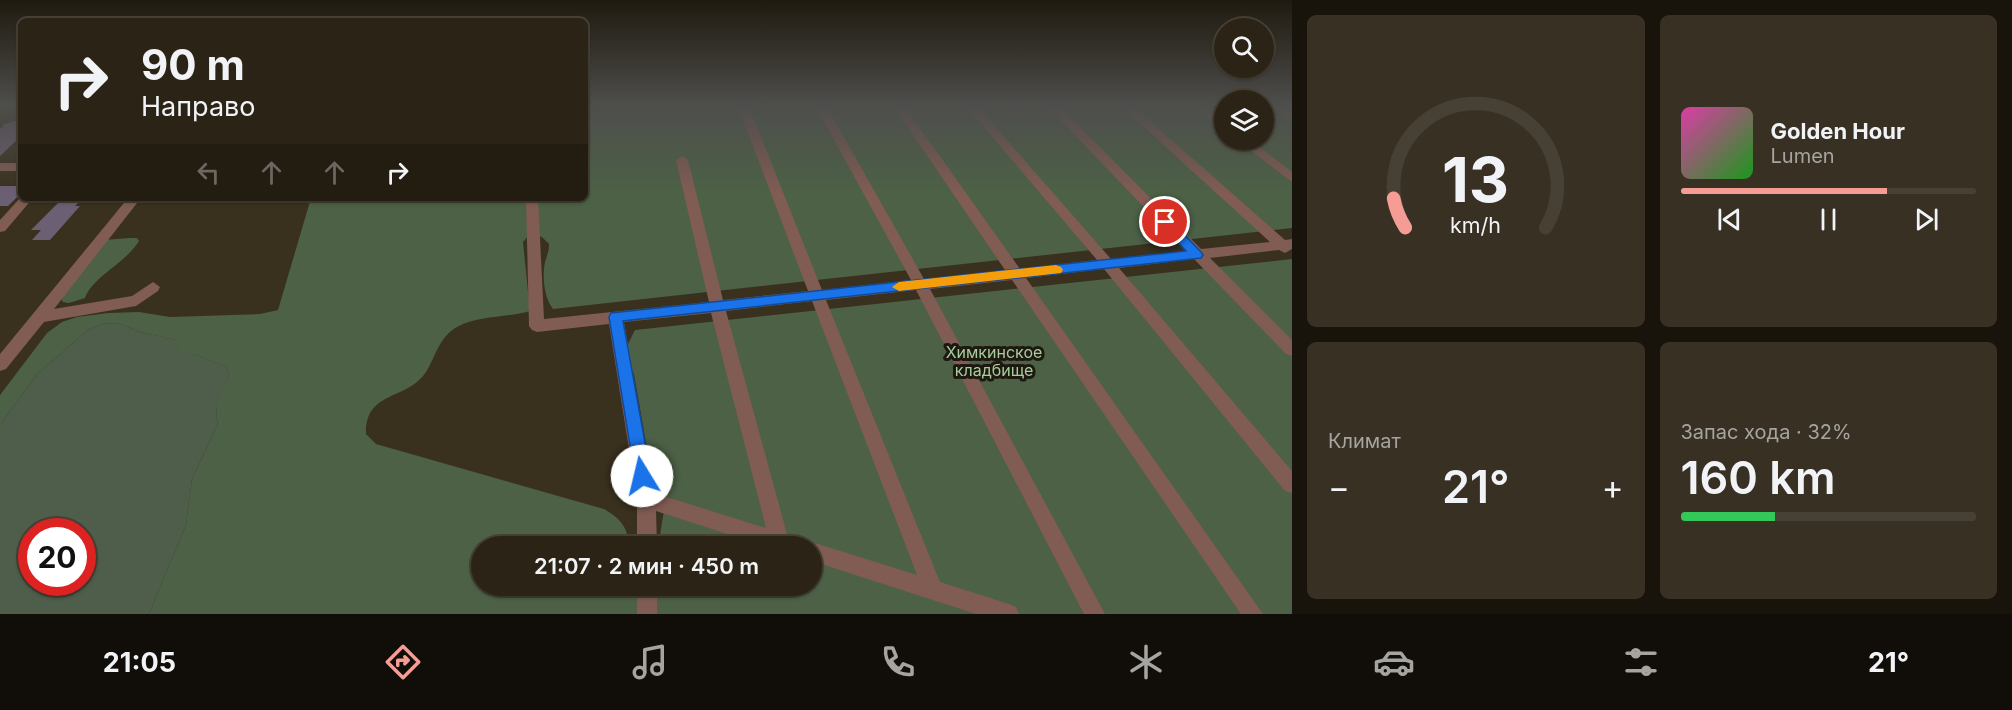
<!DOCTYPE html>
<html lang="ru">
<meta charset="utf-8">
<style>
:root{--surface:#2b2416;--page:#373023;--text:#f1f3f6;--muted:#a6a4a1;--line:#474135;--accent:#f59c95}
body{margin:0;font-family:Inter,sans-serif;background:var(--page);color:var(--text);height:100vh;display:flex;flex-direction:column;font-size:22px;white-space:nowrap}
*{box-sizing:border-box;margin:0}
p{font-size:20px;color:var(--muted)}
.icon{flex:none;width:33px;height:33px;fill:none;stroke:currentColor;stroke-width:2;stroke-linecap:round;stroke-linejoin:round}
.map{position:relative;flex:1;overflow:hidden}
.details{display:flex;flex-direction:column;gap:15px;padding:15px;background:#18140c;width:720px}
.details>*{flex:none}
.top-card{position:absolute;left:18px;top:18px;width:570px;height:183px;border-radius:9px;box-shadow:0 2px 4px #0004,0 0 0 2px var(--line);background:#2b2416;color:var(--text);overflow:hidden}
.controls{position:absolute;left:1214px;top:18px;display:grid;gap:12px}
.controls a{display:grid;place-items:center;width:60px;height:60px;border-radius:50%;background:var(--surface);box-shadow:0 2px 4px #0004,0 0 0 2px var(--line);font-size:30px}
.speed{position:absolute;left:18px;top:518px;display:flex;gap:12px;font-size:30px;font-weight:700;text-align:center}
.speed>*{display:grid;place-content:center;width:78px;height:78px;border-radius:50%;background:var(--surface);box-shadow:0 2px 4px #0004,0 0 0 2px var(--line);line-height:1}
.speed .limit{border:9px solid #d22;background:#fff;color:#111}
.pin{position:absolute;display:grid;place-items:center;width:51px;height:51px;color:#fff;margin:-26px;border:3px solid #fff;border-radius:50%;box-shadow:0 2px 6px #0007}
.me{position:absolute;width:66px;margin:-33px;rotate:351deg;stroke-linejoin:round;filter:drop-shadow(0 0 4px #0008)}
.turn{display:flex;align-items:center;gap:21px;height:126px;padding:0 24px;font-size:27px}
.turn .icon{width:78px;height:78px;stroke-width:2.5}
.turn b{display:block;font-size:42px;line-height:51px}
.lanes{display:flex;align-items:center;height:57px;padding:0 24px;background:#0003;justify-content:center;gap:30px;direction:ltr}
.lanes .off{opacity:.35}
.big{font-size:45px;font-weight:600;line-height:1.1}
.details .widget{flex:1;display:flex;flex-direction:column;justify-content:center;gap:9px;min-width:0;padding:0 21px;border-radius:9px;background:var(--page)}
.details .dial{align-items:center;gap:0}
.dial svg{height:156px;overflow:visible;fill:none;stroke:var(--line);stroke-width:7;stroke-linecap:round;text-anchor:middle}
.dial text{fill:var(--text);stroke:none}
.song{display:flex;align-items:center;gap:18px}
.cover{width:72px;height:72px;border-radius:9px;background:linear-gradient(135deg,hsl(320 70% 55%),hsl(120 70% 35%))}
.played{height:6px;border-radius:3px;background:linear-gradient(90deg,var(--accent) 70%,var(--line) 70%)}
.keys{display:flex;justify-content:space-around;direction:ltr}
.heat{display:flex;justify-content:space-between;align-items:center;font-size:33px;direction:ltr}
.charge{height:9px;border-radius:4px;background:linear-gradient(90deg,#34c759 32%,var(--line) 0)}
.details .tiles{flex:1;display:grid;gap:15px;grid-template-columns:repeat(2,1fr)}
.trip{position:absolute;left:471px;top:536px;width:351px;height:60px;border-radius:30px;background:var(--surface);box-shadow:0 2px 4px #0004,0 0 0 2px var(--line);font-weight:600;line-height:60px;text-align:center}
.dock{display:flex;height:96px;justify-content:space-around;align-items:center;background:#110e09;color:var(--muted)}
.dock .icon{width:42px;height:42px}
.dock .on{color:var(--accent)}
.dock b{font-size:27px;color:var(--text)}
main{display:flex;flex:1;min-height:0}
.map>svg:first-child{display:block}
.green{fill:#4e5e4a;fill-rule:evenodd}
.forest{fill:#4c6146}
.building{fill:#6b6073}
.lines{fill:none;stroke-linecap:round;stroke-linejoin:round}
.minor{fill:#805c53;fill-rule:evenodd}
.route{fill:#1a73e8;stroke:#114b97;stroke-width:1.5}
.slow{fill:#f59e0b}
.labels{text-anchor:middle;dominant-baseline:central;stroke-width:6;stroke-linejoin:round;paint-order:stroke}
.park-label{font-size:16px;fill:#a7cd9c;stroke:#1d1911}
</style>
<main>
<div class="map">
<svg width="1292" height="614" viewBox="0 0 1292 614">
<rect width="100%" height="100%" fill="#39301e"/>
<!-- green -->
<path class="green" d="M118,323l22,9 37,8 1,10c19,2 30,11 48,16l3,10c-8,17 -16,29 -11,48l-26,55 -6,46 -37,89h-149v-189l37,-51 51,-44 15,-6zM32,531h50v51h-50z"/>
<!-- forest -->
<path class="forest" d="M585,107h639v33h39v-33h29v121l-739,81c-9,-12 -11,-32 -8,-47 2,-7 4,-10 4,-18l-7,-7 -12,-3 -7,8 7,69c-23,7 -51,4 -73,16 -18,10 -21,29 -31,45 -19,29 -61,18 -60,62l10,10 228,65c16,9 24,18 25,37h-147v39h152l3,9 20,-4 1,-5h154v-39h-152c-1,-15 4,-29 5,-44l-11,-14 -20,-114 -9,-24 10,-20 657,-71v355h-1143l37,-89 6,-46 26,-55c-5,-19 2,-31 11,-48l-3,-10c-19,-5 -28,-14 -48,-15l-2,-11 -36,-8 -22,-9 -15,1 -15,6 -51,44 -37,51v-30l47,-62 15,-11 15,-5 31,-4 31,-1 31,5 90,-3 18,-4 33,-112h274z
M130,238h7l2,3c-14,23 -46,35 -54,57l-16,5 -6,-1 -2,-4 43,-58z"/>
<!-- building -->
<path class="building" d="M21,119v17l-21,20v-28l4,-1 -2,-2z
M0,186h21v7l-13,13h-8z
M61,200l19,1 -5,5h5l-30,34h-18l9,-10h-10z"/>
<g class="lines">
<!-- minor -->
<path class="minor" d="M738,107h11l73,183 89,-10 -95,-173h11l97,172 81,-9 -111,-163h11l115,162 77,-9 -130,-153h11l133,152 75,-8 -138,-144h12l141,142 69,-7 -148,-135h12l151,133 7,-1v10l-7,4 -6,-3 -69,8 82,82v16l-6,-2 -92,-95 -75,9 173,203v22l-7,-2 -181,-222 -78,9 237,336h-22l-229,-334 -82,9 175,325h-21l-168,-324 -90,10 114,282 69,22 7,3 3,7h-43l-164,-53v-15h-7l7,-4 105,33 -105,-274 -86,10 61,223 14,5 3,7h-39l-109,-35 1,35h-20v-47l-28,-175 -72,8 -5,-2 -3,-4 -3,-128h12l6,121 165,-17 -33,-142 6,-4 6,4 35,140 85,-9zM711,313l55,215 -112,-35 -30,-171z
M1197,107h13l14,11v9z
M1272,107h13l7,6v8z
M1237,140h13l42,32v10z
M0,163h21v8h-21z
M21,197l12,1 -28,33 -5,1v-12z
M128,198h13l-87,111 78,-13 21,-14 7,5 -2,4 -22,15 -92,16 -38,47 -6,2v-17z
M637,585h20v29h-20z"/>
</g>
<!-- sky -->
<linearGradient id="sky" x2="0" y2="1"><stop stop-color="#1f1a10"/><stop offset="0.55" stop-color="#4e4e4c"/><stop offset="1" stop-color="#4e4e4c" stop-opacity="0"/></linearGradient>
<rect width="1292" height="193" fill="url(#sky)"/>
<!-- route -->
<path class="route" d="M1165,218l4,1 32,33 2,3 -2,3 -578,63 28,155 -3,6 -6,2 -6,-2 -27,-165 2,-4 575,-62 -25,-26 -2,-3z"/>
<!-- slow -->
<path class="slow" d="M1056,265l5,2 2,3 -2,3 -162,18 -7,-4 7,-5z"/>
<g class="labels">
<!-- park labels -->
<g class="park-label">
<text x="994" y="352">Химкинское<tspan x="994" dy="18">кладбище</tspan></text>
</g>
</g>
</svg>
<div class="controls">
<a><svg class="icon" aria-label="search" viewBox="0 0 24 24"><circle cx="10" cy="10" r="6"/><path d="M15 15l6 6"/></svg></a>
<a><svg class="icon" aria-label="layers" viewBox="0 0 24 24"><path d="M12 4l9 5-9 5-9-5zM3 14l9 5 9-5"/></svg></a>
</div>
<div class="speed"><div class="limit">20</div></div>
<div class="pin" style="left:1165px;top:222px;background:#d93025"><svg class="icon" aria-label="arrive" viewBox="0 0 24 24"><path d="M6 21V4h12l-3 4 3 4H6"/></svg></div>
<svg class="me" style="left:642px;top:476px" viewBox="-20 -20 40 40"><circle r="19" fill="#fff"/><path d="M0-13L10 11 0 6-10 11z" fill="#1a73e8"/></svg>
<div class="trip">21:07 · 2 мин · 450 m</div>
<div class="top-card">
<div class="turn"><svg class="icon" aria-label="right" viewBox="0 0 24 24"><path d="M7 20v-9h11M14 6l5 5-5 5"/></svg><div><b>90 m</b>Направо</div></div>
<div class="lanes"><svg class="icon off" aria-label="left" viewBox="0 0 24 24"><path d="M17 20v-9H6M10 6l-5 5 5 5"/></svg><svg class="icon off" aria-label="ahead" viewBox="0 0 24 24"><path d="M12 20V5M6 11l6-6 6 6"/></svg><svg class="icon off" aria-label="ahead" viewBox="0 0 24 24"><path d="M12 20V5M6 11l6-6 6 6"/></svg><svg class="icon" aria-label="right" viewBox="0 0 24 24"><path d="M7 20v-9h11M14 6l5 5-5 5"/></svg></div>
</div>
</div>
<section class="details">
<div class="tiles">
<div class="widget dial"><svg viewBox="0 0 100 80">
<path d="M14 69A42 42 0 1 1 86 69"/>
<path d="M14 69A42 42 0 0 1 8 54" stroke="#f59c95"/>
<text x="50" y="56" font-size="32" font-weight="700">13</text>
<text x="50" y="72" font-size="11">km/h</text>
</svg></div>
<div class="widget">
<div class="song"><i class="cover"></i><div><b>Golden Hour</b><p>Lumen</p></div></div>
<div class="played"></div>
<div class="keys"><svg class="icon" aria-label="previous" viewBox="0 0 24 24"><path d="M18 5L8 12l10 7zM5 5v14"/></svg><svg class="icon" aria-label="pause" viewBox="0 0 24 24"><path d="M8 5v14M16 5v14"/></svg><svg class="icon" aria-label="next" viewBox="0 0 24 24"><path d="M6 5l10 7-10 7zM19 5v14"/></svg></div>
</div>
<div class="widget"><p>Климат</p>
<div class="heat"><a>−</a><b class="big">21°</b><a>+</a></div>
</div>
<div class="widget"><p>Запас хода · 32%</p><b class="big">160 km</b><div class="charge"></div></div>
</div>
</section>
</main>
<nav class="dock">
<b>21:05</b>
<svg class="icon on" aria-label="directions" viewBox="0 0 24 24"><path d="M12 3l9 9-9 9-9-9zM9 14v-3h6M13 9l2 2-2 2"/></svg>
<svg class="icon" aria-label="music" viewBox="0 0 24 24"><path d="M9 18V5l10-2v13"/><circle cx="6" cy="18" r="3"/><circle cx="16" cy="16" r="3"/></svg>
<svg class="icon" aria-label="phone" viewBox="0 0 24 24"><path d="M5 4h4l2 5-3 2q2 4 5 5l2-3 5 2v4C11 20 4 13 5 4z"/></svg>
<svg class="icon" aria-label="climate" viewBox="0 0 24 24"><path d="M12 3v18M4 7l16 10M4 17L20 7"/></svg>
<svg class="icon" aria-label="car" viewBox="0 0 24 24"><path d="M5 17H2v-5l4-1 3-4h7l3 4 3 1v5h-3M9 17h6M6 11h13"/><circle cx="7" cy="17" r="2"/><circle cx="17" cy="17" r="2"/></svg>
<svg class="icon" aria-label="filters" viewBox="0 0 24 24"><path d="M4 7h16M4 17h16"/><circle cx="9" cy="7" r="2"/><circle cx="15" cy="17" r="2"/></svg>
<b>21°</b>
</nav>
